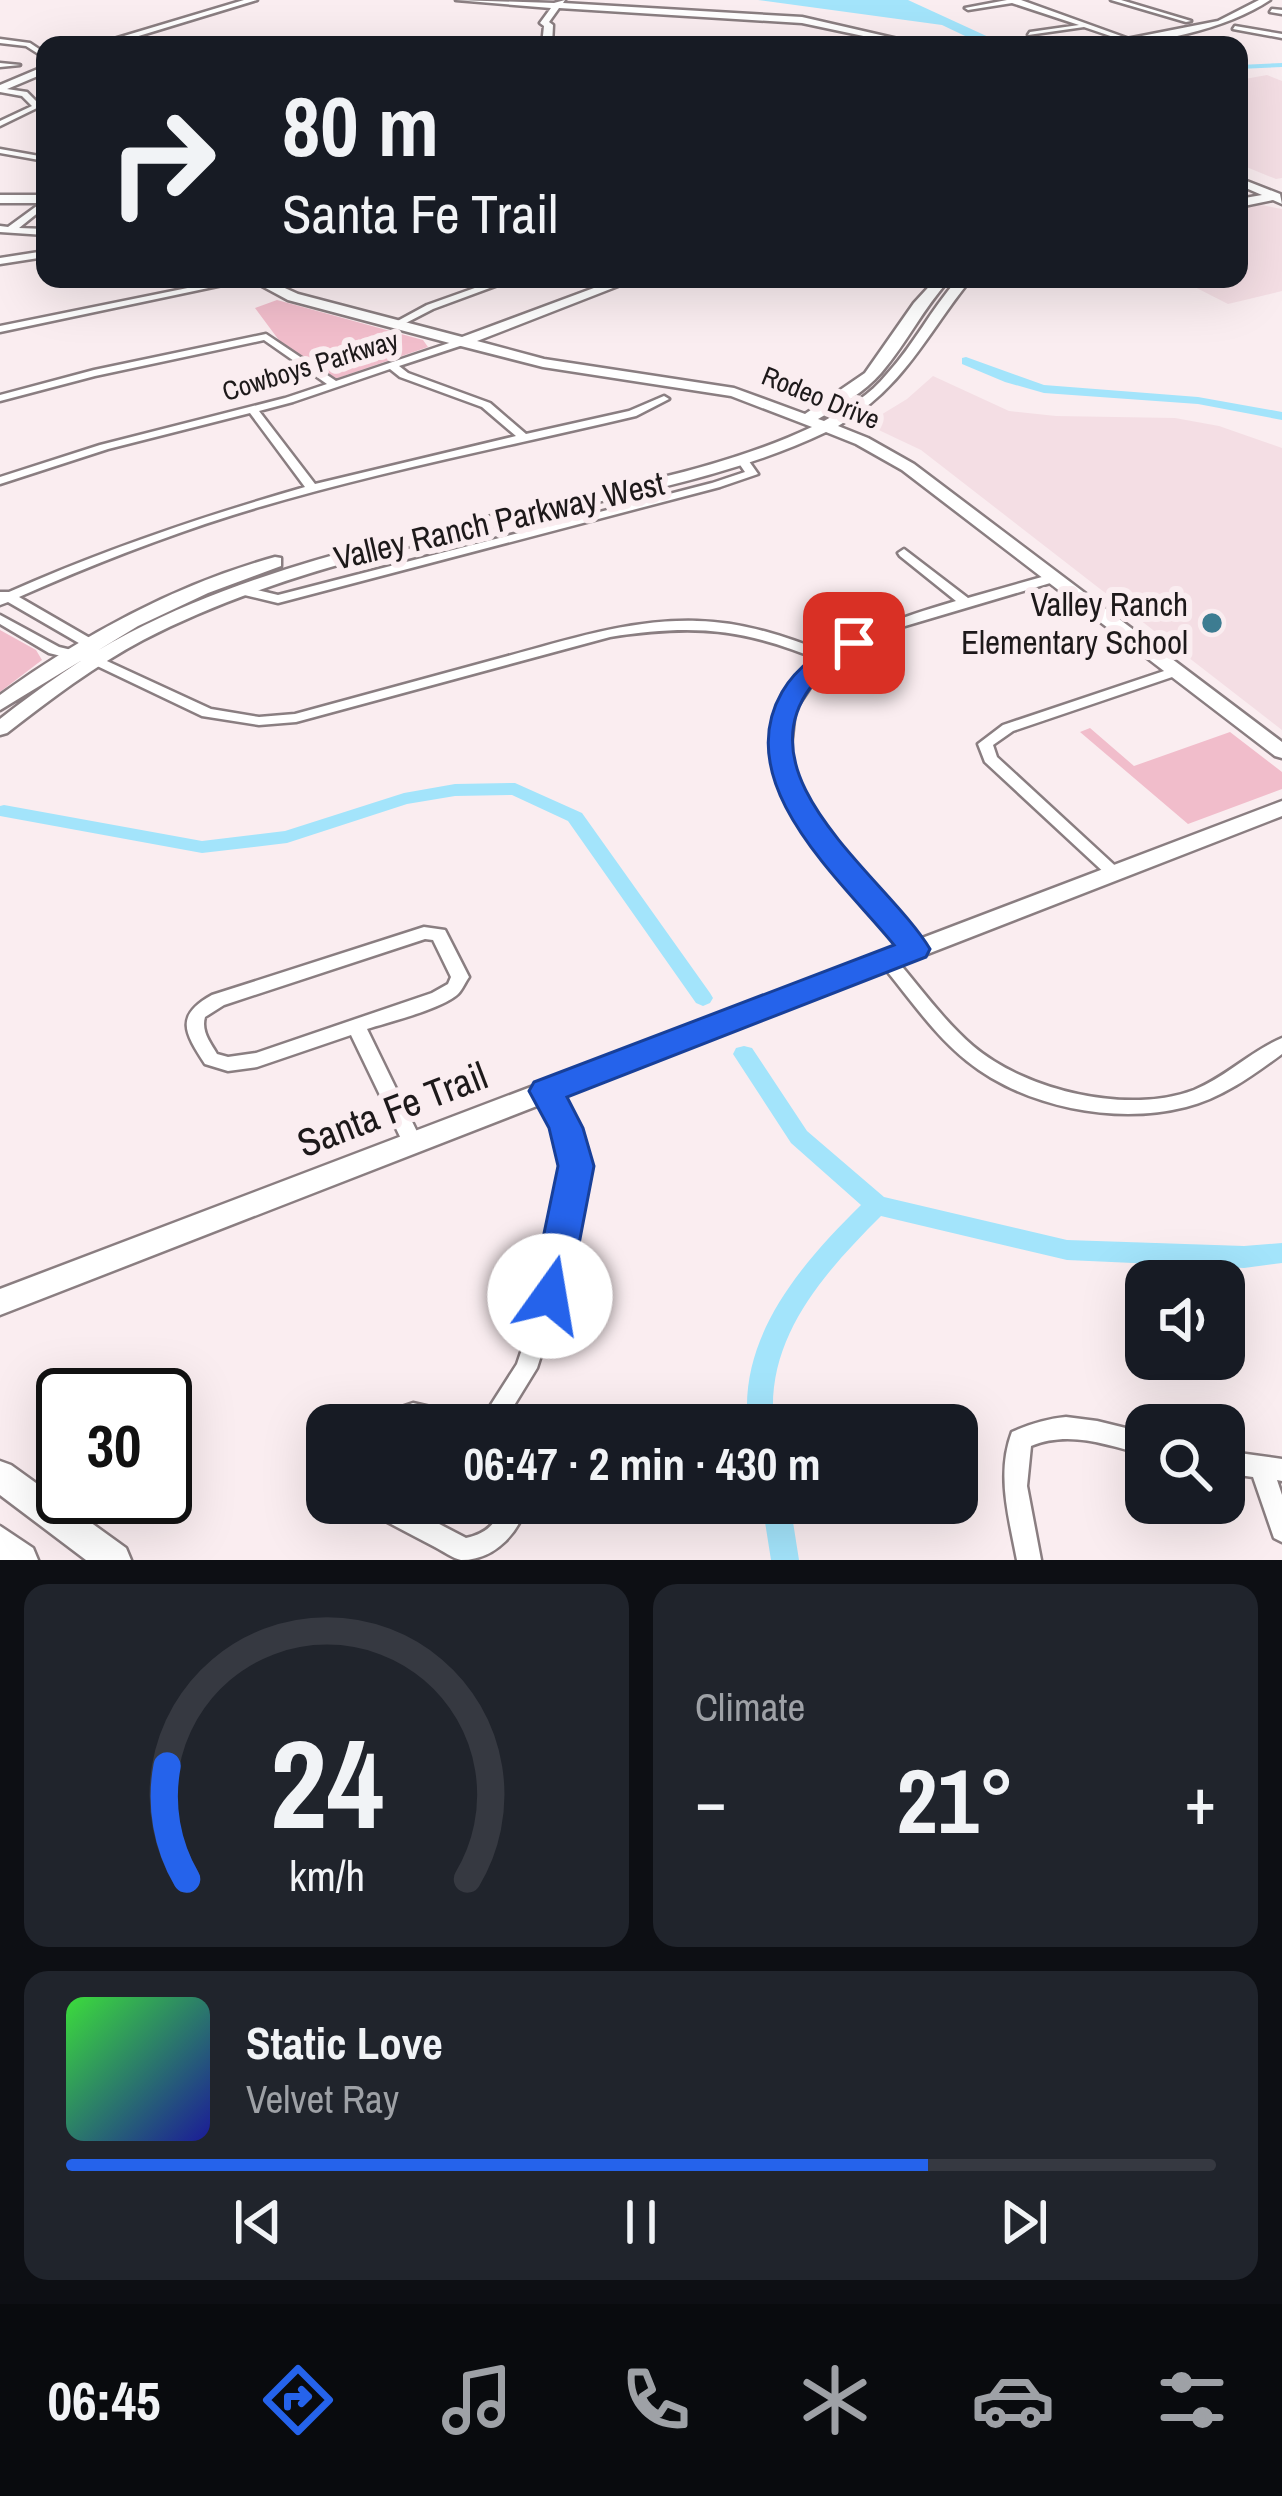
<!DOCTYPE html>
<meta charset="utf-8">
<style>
:root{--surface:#171b24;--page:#20242c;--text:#f1f3f6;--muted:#9ea1a6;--line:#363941;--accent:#2563eb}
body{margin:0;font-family:"Archivo Narrow",sans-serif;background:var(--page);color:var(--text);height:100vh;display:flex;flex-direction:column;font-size:45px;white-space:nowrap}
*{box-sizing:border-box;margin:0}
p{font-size:39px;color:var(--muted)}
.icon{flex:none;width:66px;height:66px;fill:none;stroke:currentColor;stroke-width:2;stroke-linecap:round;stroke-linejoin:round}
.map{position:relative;height:1560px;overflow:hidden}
.details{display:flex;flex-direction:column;gap:24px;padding:24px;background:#0d0f14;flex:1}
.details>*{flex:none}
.banner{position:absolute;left:36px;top:36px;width:1212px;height:252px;border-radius:24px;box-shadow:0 12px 48px #0002;background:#171b24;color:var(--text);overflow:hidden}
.buttons{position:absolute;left:1125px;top:1260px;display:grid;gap:24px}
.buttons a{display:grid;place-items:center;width:120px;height:120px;border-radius:24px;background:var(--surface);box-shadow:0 12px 48px #0002;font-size:60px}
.speed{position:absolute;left:36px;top:1368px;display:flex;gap:24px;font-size:60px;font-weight:700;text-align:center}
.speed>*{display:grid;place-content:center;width:156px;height:156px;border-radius:50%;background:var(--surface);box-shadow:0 12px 48px #0002;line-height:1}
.speed .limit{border:6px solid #111;border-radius:18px;background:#fff;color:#111}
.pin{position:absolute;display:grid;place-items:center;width:102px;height:102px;color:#fff;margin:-51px;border-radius:24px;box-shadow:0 6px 18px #0006}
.me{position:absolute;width:132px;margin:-66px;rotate:13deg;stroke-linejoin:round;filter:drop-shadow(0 0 9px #0008)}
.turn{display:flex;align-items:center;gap:42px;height:252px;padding:0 48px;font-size:54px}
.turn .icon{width:156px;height:156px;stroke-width:2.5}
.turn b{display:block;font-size:84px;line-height:102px}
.big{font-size:90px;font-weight:700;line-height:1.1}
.details .card{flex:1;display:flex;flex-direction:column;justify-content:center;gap:18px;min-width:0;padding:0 42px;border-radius:24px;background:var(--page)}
.details .dial{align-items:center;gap:0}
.dial svg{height:312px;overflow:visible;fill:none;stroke:var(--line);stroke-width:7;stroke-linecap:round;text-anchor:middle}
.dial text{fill:var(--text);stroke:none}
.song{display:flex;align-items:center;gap:36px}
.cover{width:144px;height:144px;border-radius:18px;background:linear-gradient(135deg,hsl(120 70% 55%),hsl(240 70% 35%))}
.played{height:12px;border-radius:6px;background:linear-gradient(90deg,var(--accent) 75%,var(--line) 75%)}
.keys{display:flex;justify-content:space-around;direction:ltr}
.heat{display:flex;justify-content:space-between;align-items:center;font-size:66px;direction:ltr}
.details .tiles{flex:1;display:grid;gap:24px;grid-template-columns:1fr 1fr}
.card:last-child{grid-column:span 2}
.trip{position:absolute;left:306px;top:1404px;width:672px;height:120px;border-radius:24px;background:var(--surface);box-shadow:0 12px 48px #0002;font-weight:700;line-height:120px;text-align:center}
.tab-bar{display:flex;height:192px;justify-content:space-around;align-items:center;background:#090b0e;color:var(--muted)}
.tab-bar .icon{width:84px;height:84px}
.tab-bar .active{color:var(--accent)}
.tab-bar b{font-size:54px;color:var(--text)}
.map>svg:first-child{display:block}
.built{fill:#f4dee4}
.green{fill:#f1bdcb}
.water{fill:#a3e4fb}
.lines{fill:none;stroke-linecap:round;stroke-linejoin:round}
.canal{fill:#a3e4fb;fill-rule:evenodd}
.street-casing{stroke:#8a7e81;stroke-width:5}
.secondary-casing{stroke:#8a7e81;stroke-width:5}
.street{fill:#fff;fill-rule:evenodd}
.secondary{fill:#fff;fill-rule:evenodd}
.route{fill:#2563eb;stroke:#184099;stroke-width:3}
.poi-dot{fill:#3d7c91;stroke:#faedf0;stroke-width:4.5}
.labels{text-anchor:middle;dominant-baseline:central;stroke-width:12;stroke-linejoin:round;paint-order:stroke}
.far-street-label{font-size:27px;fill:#1d191a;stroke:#faedf0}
.street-label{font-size:33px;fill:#1d191a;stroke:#faedf0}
.poi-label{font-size:33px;fill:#1d191a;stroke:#faedf0;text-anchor:end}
.near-street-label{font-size:39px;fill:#1d191a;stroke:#faedf0}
</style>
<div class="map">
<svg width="1282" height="1560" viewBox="0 0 1282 1560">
<rect width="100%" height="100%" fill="#faedf0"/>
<!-- built -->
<path class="built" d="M1267,75l15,6v97l-6,1 -37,-15v-84z
M1261,205l21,4v82l-54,13 -49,-25h60v-70z
M933,376l76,35 47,5 119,2 44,8 63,22v282l-361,-280 -55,-26 41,-25z"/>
<!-- green -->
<path class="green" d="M277,300l146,40 5,7 -93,32 -54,-36 -26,-35z
M0,630l36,20 6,10 -42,32z
M1090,728l44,38 96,-34 52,40v17l-94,35 -108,-92z"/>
<!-- water -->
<path class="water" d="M758,0h150l98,45h-22l-42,-20z"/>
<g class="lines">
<!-- canal -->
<path class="canal" d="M1282,63v4l-43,2v-4z
M966,357l78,28 154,12 84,15v8l-84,-16 -154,-11 -39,-11 -43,-18v-6z
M515,783l67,30 128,180 3,5 -3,5 -7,3 -7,-3 -128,-182 -56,-26 -57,1 -48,8 -120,39 -85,10 -202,-37v-10l4,-1 198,36 83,-10 119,-38 51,-9z
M744,1046l8,2 55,83 77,66 183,43 177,6 38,-3v20l-38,5 -177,-8 -186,-44c-56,56 -117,122 -107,209h-26c-10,-89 54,-162 113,-220l-70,-62 -58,-89 3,-6z
M762,1503h28l9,57h-28z"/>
<!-- street casing -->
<g class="street-casing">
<path id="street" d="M1007,0h14l125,45h-9l-53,-18 -56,8 2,-3 49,-7 -67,-22 -44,7 -3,-2z
M1111,0h10l70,21 -5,1z
M1272,9l10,1v4l-12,-2z
M1235,26l47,8v4l-49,-9z
M0,39l30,4 15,10v5l-19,-12 -26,-3z
M0,63l20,2 -20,2z
M0,88l27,4 14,14 -41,20v-5l32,-15 -10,-10 -22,-4z
M0,149l45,8v4l-45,-8z
M45,200v7l-26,21 26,1v6l-45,-3v-6l8,1z
M45,251v6l-45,7v-6z
M232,279h19l-251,53v-6z
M500,279h14l-81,30 -33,17 -8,-2 35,-19z
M266,334l70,47 122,-41h8v4l-67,22 9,7 82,30 36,31 103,-23 35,-15 5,3 -33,17c-135,32 -271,58 -403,99 -73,23 -144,51 -214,82l76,44 6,12 -5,3 115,53 48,8 36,-3c71,-19 142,-39 213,-58 63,-17 124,-37 189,-35 47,1 91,16 133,33 37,-26 82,-40 126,-53l-56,-45 -2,-3 6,-4 64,49 81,-23h8v6l-152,45 -48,22 -40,29 -22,33 -5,46 20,58 35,49 76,82 2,4 -2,4h-12l-75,-83 -27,-35 -13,-21 -19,-58 5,-46 27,-39 15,-10c-78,-33 -129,-37 -212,-24l-314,85 -37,3 -57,-9 -109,-52 -44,-11 -49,-29v-9l59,32 29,7 -4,-8 -76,-44 -8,3v-13h9c97,-43 195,-76 296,-105l-55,-74 -142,36 -108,35v-7l100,-32 185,-47 42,-14 -63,-44 -169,36 -95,25v-6l94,-25zM390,369l10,8 82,30 34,29 -201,48 -56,-73 34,-9z
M742,456l4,1 12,17 -38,13 -442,116 -42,-10 -1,-3 6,-4 37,9 434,-112 33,-11 -9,-13z
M1176,667l7,4 -2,3 -168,57 -20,14 4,12 126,116 -8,5 -6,-1 -124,-115 -7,-18 25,-19z
M424,927l21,3 24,47c-3,4 -7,13 -11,17 -16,15 -69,28 -91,35l55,113 -3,5 -7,3 -7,-3 -54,-112 -94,32 -29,4 -23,-7c-20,-31 -31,-48 7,-69zM425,939l8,1 18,37 -3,7 -16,9 -176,60 -28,4 -11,-3c-7,-12 -16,-23 -12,-37l19,-12z
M887,954l6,2c26,30 50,64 80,90 53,45 155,69 221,44 32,-13 57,-39 88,-52v16c-30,22 -60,44 -96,53 -71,18 -162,0 -219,-46 -34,-27 -58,-64 -86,-97l-3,-4 3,-4z
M546,1084l7,2 31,65 1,30 -25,115 -23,72 -35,57h-24l39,-61 23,-68 25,-115 -1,-30 -27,-60 2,-5z
M413,1403l52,12 8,3 3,7h-110l3,-7z
M1066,1417l31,4 49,12v22c-38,-10 -77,-25 -115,-9l-4,40 14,74h-24c-8,-42 -21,-86 -5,-128 18,-8 34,-13 54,-15z
M1224,1451l58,8v22l-5,-1 5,15v47l-8,-4 -21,-61 -29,-4z
M363,1503h36l67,35c20,-4 32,-15 37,-35h24c-7,28 -31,57 -66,57 -9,-2 -18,-9 -26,-13 -23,-12 -46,-24 -68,-36z"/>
</g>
<!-- secondary casing -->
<g class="secondary-casing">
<path id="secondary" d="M244,0h13l-148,45h-15z
M456,0l98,3 11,-3 -2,3 239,14 122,28h-18l-104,-22 -243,-15 -10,14 4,3 -1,20h-10l2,-19 -4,-3 11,-15z
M1259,0h11c-45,30 -119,45 -174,45l122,-24z
M45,66v7l-45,19v-7z
M1239,178l41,16 2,10 -9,-4 -34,7v-8l23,-4 -23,-10z
M0,195h45v8h-45z
M249,279h16l33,15 164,43 156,-58h18l-159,62 67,18 190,29 71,26 60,-41 49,-70 22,-24h14c-27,29 -43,64 -69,94 -17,19 -40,33 -63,46l6,2c24,-13 46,-26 63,-47 27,-29 44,-65 71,-95h13c-46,57 -67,109 -133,147l30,12 46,26 368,278v16l-7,-2 -373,-286 -46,-26 -30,-12c-86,41 -180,59 -273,80 -139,32 -282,62 -410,128 -49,26 -92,59 -136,93l-7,2v-16c41,-32 83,-62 129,-86 131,-68 278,-97 419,-130 90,-20 181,-37 264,-76l-81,-31 -188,-29 -86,-22 -169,-45z
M275,557l6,1v8l-73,27 -70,33 -138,84v-15c83,-60 177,-111 275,-138z
M1282,801v15l-1282,499v-26z
M0,1461l11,4 115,83 5,12h-45l-86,-65z
M0,1526l33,22 5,12h-38z"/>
</g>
<!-- street -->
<use href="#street" class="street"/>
<!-- secondary -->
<use href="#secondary" class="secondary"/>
</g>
<!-- route -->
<path class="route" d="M854,636l12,7 -4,5c-16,12 -40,24 -52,40 -68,93 79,192 120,261l-4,8 -359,140 16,31 11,38 -25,130 -6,12 -13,5 -14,-5 -5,-12 27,-130 -9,-38 -20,-37 5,-9 360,-137c-53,-65 -165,-161 -112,-253 13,-23 46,-50 72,-56z"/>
<!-- markers -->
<circle class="poi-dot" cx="1212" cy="623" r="12"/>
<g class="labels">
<!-- far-street labels -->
<g class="far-street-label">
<text transform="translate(310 365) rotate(-17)">Cowboys Parkway</text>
<text transform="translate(821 397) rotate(22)">Rodeo Drive</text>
</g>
<!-- street labels -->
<g class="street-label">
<text transform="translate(499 520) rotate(-13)">Valley Ranch Parkway West</text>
</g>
<!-- poi labels -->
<g class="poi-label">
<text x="1188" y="604">Valley Ranch<tspan x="1188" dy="38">Elementary School</tspan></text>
</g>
<!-- near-street labels -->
<g class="near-street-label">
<text transform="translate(392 1109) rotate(-21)">Santa Fe Trail</text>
</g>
</g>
</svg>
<div class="buttons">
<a><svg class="icon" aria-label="sound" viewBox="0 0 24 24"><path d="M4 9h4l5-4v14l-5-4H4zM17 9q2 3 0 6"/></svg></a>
<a><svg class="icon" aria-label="search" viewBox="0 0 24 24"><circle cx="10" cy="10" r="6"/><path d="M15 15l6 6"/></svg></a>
</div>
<div class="speed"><div class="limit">30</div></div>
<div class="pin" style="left:854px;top:643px;background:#d93025"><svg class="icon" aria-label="arrive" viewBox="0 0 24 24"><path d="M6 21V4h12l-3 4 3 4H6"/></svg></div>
<svg class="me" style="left:550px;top:1296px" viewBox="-20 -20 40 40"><circle r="19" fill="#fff"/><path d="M0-13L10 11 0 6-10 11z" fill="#2563eb"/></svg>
<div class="trip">06:47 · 2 min · 430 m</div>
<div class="banner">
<div class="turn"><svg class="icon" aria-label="right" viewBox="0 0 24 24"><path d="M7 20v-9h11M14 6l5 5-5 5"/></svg><div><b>80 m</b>Santa Fe Trail</div></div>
</div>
</div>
<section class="details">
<div class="tiles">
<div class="card dial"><svg viewBox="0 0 100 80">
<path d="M14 69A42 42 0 1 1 86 69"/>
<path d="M14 69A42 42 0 0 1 9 40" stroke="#2563eb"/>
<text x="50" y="56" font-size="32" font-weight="700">24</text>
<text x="50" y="72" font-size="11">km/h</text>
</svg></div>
<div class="card"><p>Climate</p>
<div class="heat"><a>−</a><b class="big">21°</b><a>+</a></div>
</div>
<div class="card">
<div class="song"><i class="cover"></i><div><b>Static Love</b><p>Velvet Ray</p></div></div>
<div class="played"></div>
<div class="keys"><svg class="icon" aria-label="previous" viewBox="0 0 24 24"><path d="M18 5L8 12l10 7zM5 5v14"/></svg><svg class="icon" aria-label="pause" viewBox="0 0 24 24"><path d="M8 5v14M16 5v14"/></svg><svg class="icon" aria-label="next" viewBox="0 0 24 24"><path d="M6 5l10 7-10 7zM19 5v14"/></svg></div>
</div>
</div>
</section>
<nav class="tab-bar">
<b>06:45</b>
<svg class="icon active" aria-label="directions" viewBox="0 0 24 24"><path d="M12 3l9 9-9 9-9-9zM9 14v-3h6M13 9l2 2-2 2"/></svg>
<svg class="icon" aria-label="music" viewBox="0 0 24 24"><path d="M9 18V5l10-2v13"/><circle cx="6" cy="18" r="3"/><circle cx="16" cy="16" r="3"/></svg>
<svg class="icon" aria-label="phone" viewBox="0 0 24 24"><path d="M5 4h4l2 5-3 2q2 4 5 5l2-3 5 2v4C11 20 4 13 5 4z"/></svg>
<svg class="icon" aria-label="climate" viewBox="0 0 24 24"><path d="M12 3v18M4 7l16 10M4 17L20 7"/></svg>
<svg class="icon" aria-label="car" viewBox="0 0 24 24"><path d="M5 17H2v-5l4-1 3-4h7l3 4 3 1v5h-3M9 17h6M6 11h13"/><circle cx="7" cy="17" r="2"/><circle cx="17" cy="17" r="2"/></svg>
<svg class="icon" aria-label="filters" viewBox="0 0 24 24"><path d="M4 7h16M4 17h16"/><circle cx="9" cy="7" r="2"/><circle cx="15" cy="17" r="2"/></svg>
</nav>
